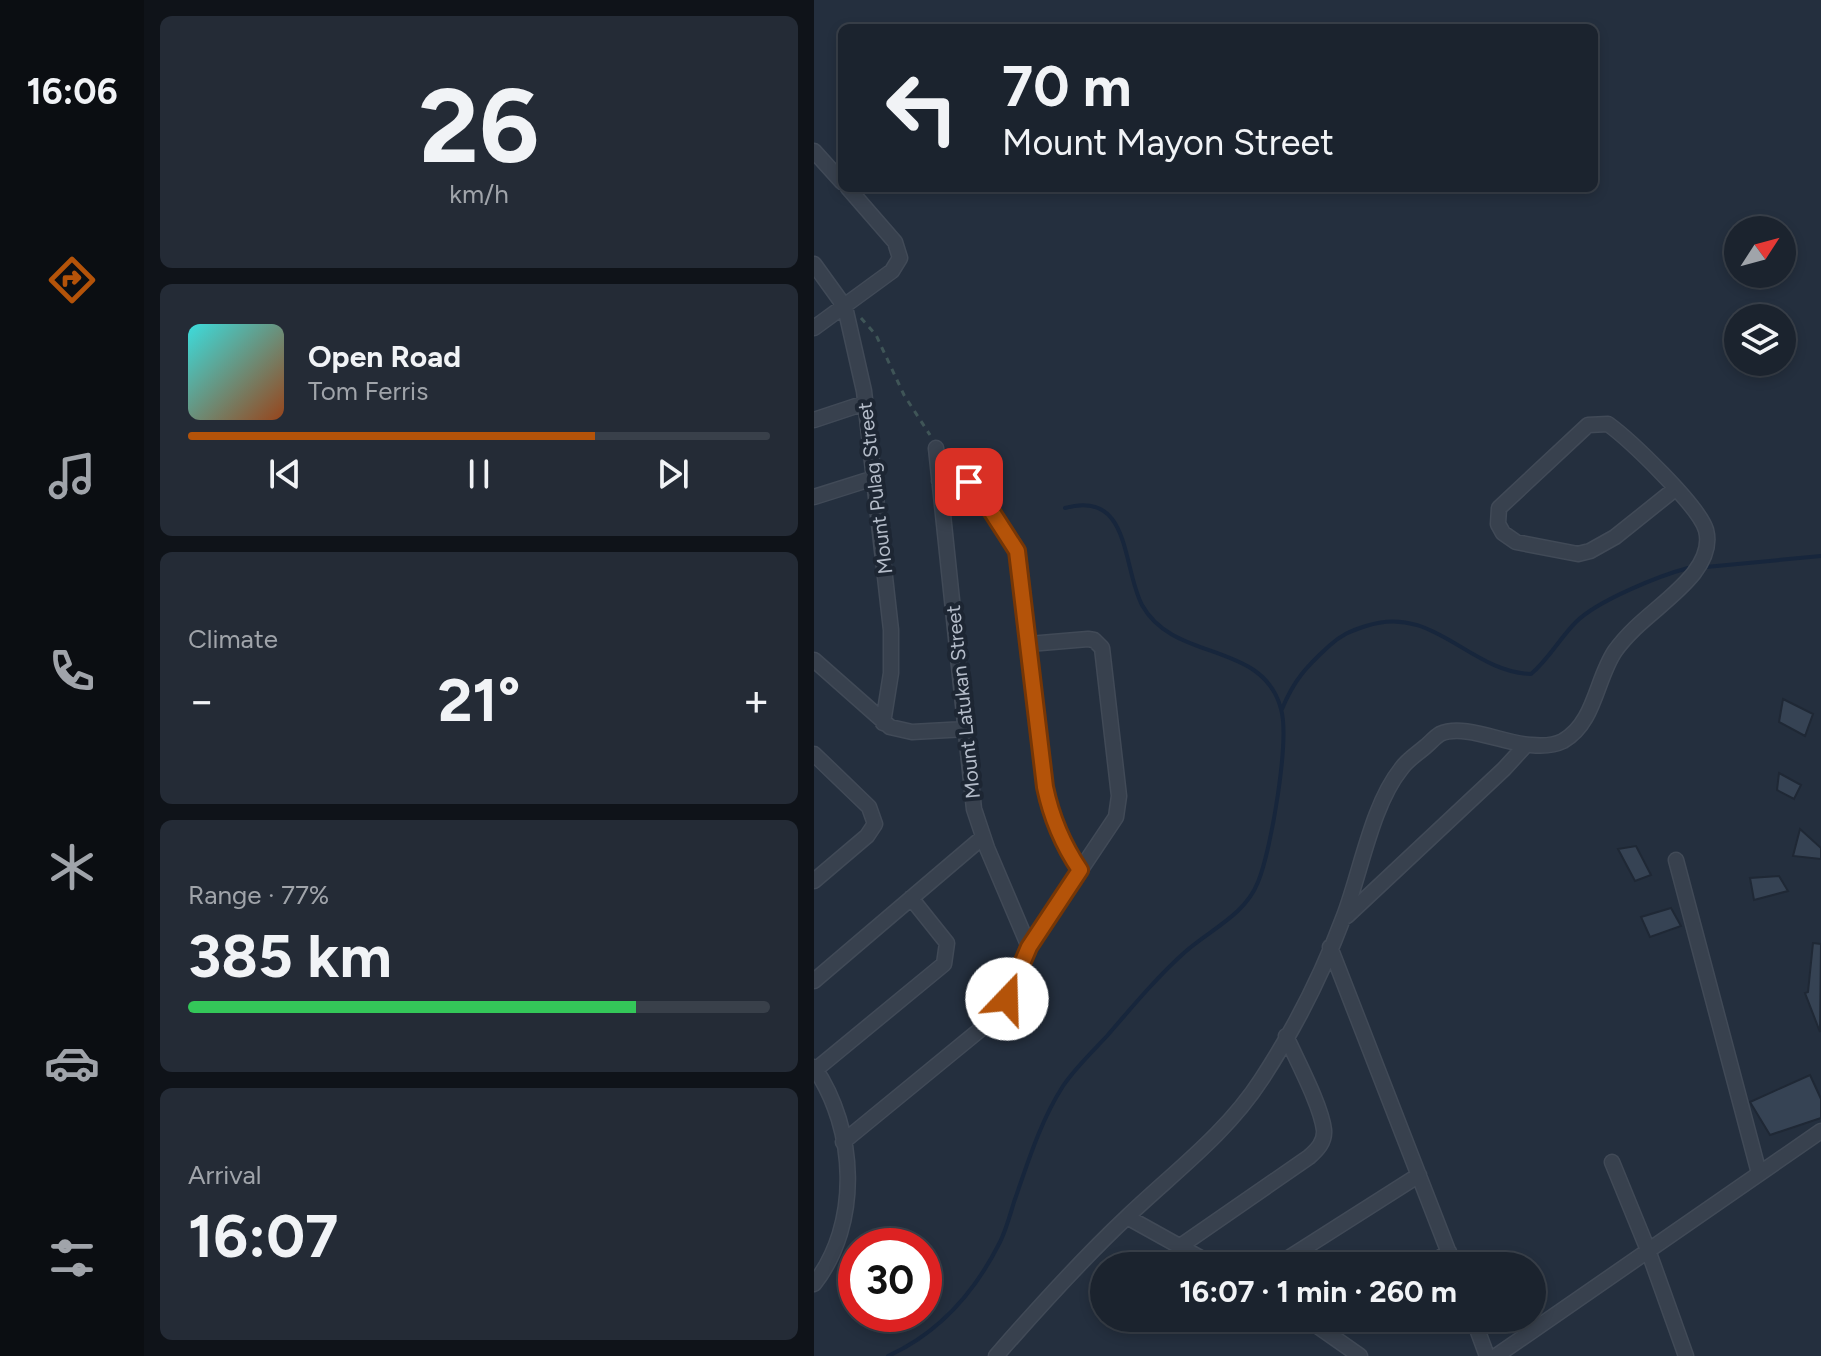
<!DOCTYPE html>
<meta charset="utf-8">
<style>
:root{--surface:#1b232e;--page:#242b36;--text:#f1f3f6;--muted:#a0a4aa;--line:#39404a;--accent:#b45309}
body{margin:0;font-family:Figtree,sans-serif;background:var(--page);color:var(--text);height:100vh;display:flex;flex-direction:column;font-size:30px;white-space:nowrap}
*{box-sizing:border-box;margin:0}
p{font-size:26px;color:var(--muted)}
.icon{flex:none;width:44px;height:44px;fill:none;stroke:currentColor;stroke-width:2;stroke-linecap:round;stroke-linejoin:round}
.map{position:relative;flex:1;overflow:hidden}
.sheet{display:flex;flex-direction:column;gap:16px;padding:16px;background:#0f1319;width:670px}
.sheet>*{flex:none}
.banner{position:absolute;left:24px;top:24px;width:760px;height:168px;border-radius:12px;box-shadow:0 4px 12px #0003,0 0 0 2px var(--line);background:#1b232e;color:var(--text);overflow:hidden}
.needle{width:52px;rotate:54deg}
.fabs{position:absolute;left:910px;top:216px;display:grid;gap:16px}
.fabs a{display:grid;place-items:center;width:72px;height:72px;border-radius:50%;background:var(--surface);box-shadow:0 4px 12px #0003,0 0 0 2px var(--line);font-size:40px}
.speed{position:absolute;left:24px;top:1228px;display:flex;gap:16px;font-size:40px;font-weight:700;text-align:center}
.speed>*{display:grid;place-content:center;width:104px;height:104px;border-radius:50%;background:var(--surface);box-shadow:0 4px 12px #0003,0 0 0 2px var(--line);line-height:1}
.speed .limit{border:12px solid #d22;background:#fff;color:#111}
.pin{position:absolute;display:grid;place-items:center;width:68px;height:68px;color:#fff;margin:-34px;border-radius:16px;box-shadow:0 4px 12px #0006}
.me{position:absolute;width:88px;margin:-44px;rotate:21deg;stroke-linejoin:round;filter:drop-shadow(0 0 6px #0008)}
.turn{display:flex;align-items:center;gap:28px;height:168px;padding:0 32px;font-size:36px}
.turn .icon{width:104px;height:104px;stroke-width:2.5}
.turn b{display:block;font-size:56px;line-height:68px}
.big{font-size:60px;font-weight:700;line-height:1.1}
.sheet .tile{flex:1;display:flex;flex-direction:column;justify-content:center;gap:12px;min-width:0;padding:0 28px;border-radius:12px;background:var(--page)}
.sheet .dial{align-items:center;gap:0}
.dial b{font-size:104px;line-height:1}
.song{display:flex;align-items:center;gap:24px}
.cover{width:96px;height:96px;border-radius:12px;background:linear-gradient(135deg,hsl(180 70% 55%),hsl(20 70% 35%))}
.played{height:8px;border-radius:4px;background:linear-gradient(90deg,var(--accent) 70%,var(--line) 70%)}
.keys{display:flex;justify-content:space-around;direction:ltr}
.heat{display:flex;justify-content:space-between;align-items:center;font-size:44px;direction:ltr}
.charge{height:12px;border-radius:6px;background:linear-gradient(90deg,#34c759 77%,var(--line) 0)}
.trip{position:absolute;left:276px;top:1252px;width:456px;height:80px;border-radius:40px;background:var(--surface);box-shadow:0 4px 12px #0003,0 0 0 2px var(--line);font-weight:700;line-height:80px;text-align:center}
main{display:flex;flex:1;min-height:0}
.tabs{display:flex;flex-direction:column;width:144px;justify-content:space-around;align-items:center;background:#0b0e12;color:var(--muted)}
.tabs .icon{width:56px;height:56px}
.tabs .on{color:var(--accent)}
.tabs b{font-size:36px;color:var(--text)}
.map>svg:first-child{display:block}
.lines{fill:none;stroke-linecap:round;stroke-linejoin:round}
.stream{stroke:#17263c;stroke-width:4}
.building{fill:#364354;stroke:#1f2835;stroke-width:2}
.minor-casing{stroke:#414a57;stroke-width:17}
.path{stroke:#3f5557;stroke-width:3;stroke-dasharray:6 6;stroke-linecap:butt}
.minor{stroke:#38414e;stroke-width:14}
.route-casing{stroke:#753606;stroke-width:20}
.route{stroke:#b45309;stroke-width:14}
.labels{text-anchor:middle;dominant-baseline:central;stroke-width:8;stroke-linejoin:round;paint-order:stroke}
.street-label{font-size:20px;fill:#b4bcc9;stroke:#1d2633}
</style>
<main>
<nav class="tabs">
<b>16:06</b>
<svg class="icon on" aria-label="directions" viewBox="0 0 24 24"><path d="M12 3l9 9-9 9-9-9zM9 14v-3h6M13 9l2 2-2 2"/></svg>
<svg class="icon" aria-label="music" viewBox="0 0 24 24"><path d="M9 18V5l10-2v13"/><circle cx="6" cy="18" r="3"/><circle cx="16" cy="16" r="3"/></svg>
<svg class="icon" aria-label="phone" viewBox="0 0 24 24"><path d="M5 4h4l2 5-3 2q2 4 5 5l2-3 5 2v4C11 20 4 13 5 4z"/></svg>
<svg class="icon" aria-label="climate" viewBox="0 0 24 24"><path d="M12 3v18M4 7l16 10M4 17L20 7"/></svg>
<svg class="icon" aria-label="car" viewBox="0 0 24 24"><path d="M5 17H2v-5l4-1 3-4h7l3 4 3 1v5h-3M9 17h6M6 11h13"/><circle cx="7" cy="17" r="2"/><circle cx="17" cy="17" r="2"/></svg>
<svg class="icon" aria-label="filters" viewBox="0 0 24 24"><path d="M4 7h16M4 17h16"/><circle cx="9" cy="7" r="2"/><circle cx="15" cy="17" r="2"/></svg>
</nav>
<section class="sheet">
<div class="tile dial"><b>26</b><p>km/h</p></div>
<div class="tile">
<div class="song"><i class="cover"></i><div><b>Open Road</b><p>Tom Ferris</p></div></div>
<div class="played"></div>
<div class="keys"><svg class="icon" aria-label="previous" viewBox="0 0 24 24"><path d="M18 5L8 12l10 7zM5 5v14"/></svg><svg class="icon" aria-label="pause" viewBox="0 0 24 24"><path d="M8 5v14M16 5v14"/></svg><svg class="icon" aria-label="next" viewBox="0 0 24 24"><path d="M6 5l10 7-10 7zM19 5v14"/></svg></div>
</div>
<div class="tile"><p>Climate</p>
<div class="heat"><a>−</a><b class="big">21°</b><a>+</a></div>
</div>
<div class="tile"><p>Range · 77%</p><b class="big">385 km</b><div class="charge"></div></div>
<div class="tile"><p>Arrival</p><b class="big">16:07</b></div>
</section>
<div class="map">
<svg width="1007" height="1356" viewBox="0 0 1007 1356">
<rect width="100%" height="100%" fill="#242f3e"/>
<g class="lines">
<!-- stream -->
<path class="stream" d="M892,567l115,-11
M468,709c12,-29 24,-42 47,-63 12,-11 21,-15 37,-20 67,-23 103,46 165,48 18,-15 28,-35 45,-52 21,-21 82,-46 112,-54
M74,1356c51,-23 87,-64 112,-114 6,-12 10,-27 14,-40 14,-40 26,-80 49,-116 12,-18 29,-34 44,-50 25,-29 50,-59 78,-84 26,-23 60,-37 73,-70 13,-31 32,-142 23,-173 -18,-69 -107,-46 -139,-104 -20,-38 -11,-116 -77,-97"/>
</g>
<!-- building -->
<path class="building" d="M969,699l30,15 -8,22 -26,-14z
M965,773l22,12 -7,14 -17,-9z
M986,829l21,19v11l-28,-3z
M822,846l15,29 -16,6 -17,-32z
M965,876l9,15 -34,9 -4,-22z
M857,908l10,18 -31,11 -9,-20z
M999,943l8,1 -1,88 -15,-39 3,-1z
M996,1075l11,24v19l-51,17 -20,-33z"/>
<g class="lines">
<!-- minor casing -->
<g class="minor-casing">
<path id="minor" d="M0,151l28,31
M0,264l31,43 19,84 27,239v43l-8,50
M0,328l78,-57 8,-13 -5,-16 -47,-54
M0,420l51,-17
M122,448l38,361 13,39 42,99
M125,481l24,-1 10,5 41,59 5,15 26,228c6,29 18,58 35,83
M0,497l60,-19
M0,660l76,67 22,5 54,-3
M0,754l55,53 6,17 -8,12 -53,45
M862,860l83,313
M533,916l157,-147 22,-24
M516,947l124,319
M0,981l169,-144
M0,1067c43,63 47,157 0,217
M0,1071l130,-107 3,-21 -36,-45
M29,1142l155,-127 19,-35 12,-33 87,-130 3,-21 -17,-148 -8,-8 -6,-1 -59,5
M798,1162l36,88 38,106
M313,1217l88,49
M365,1247l130,-90c8,-7 16,-15 15,-27 -3,-25 -27,-69 -38,-94
M462,1266l143,-91
M612,1266l23,-14
M492,1318l54,38
M659,1318l14,38
M512,1330l19,-12
M182,1356c42,-48 85,-96 131,-139 46,-44 99,-83 134,-137 33,-50 62,-108 83,-164 17,-45 28,-111 57,-147 6,-9 16,-15 24,-22 5,-4 10,-10 15,-13 24,-11 65,10 91,11 10,1 22,1 32,-4 32,-18 33,-62 52,-90 22,-31 56,-49 79,-78 10,-13 16,-28 12,-43 -7,-24 -76,-90 -98,-106l-20,1 -89,83 -1,16 5,9 13,9 62,12 12,-3 25,-14 60,-48
M682,1356l325,-225"/>
</g>
<!-- path -->
<path class="path" d="M47,318l15,17 28,60 26,40"/>
<!-- minor -->
<use href="#minor" class="minor"/>
</g>
<g class="lines">
<!-- route casing -->
<g class="route-casing">
<path id="route" d="M155,482l10,10 38,59 28,236c6,29 18,58 35,83l-51,77 -22,52"/>
</g>
<!-- route -->
<use href="#route" class="route"/>
</g>
<g class="labels">
<!-- street labels -->
<g class="street-label">
<text transform="translate(61 488) rotate(-97)">Mount Pulag Street</text>
<text transform="translate(149 702) rotate(-96)">Mount Latukan Street</text>
</g>
</g>
</svg>
<div class="fabs">
<a><svg class="needle" viewBox="-14 -14 28 28"><path d="M0-13l5 13h-10z" fill="#e53935"/><path d="M0 13l5-13h-10z" fill="#a0a4aa"/></svg></a>
<a><svg class="icon" aria-label="layers" viewBox="0 0 24 24"><path d="M12 4l9 5-9 5-9-5zM3 14l9 5 9-5"/></svg></a>
</div>
<div class="speed"><div class="limit">30</div></div>
<div class="pin" style="left:155px;top:482px;background:#d93025"><svg class="icon" aria-label="arrive" viewBox="0 0 24 24"><path d="M6 21V4h12l-3 4 3 4H6"/></svg></div>
<svg class="me" style="left:193px;top:999px" viewBox="-20 -20 40 40"><circle r="19" fill="#fff"/><path d="M0-13L10 11 0 6-10 11z" fill="#b45309"/></svg>
<div class="trip">16:07 · 1 min · 260 m</div>
<div class="banner">
<div class="turn"><svg class="icon" aria-label="left" viewBox="0 0 24 24"><path d="M17 20v-9H6M10 6l-5 5 5 5"/></svg><div><b>70 m</b>Mount Mayon Street</div></div>
</div>
</div>
</main>
